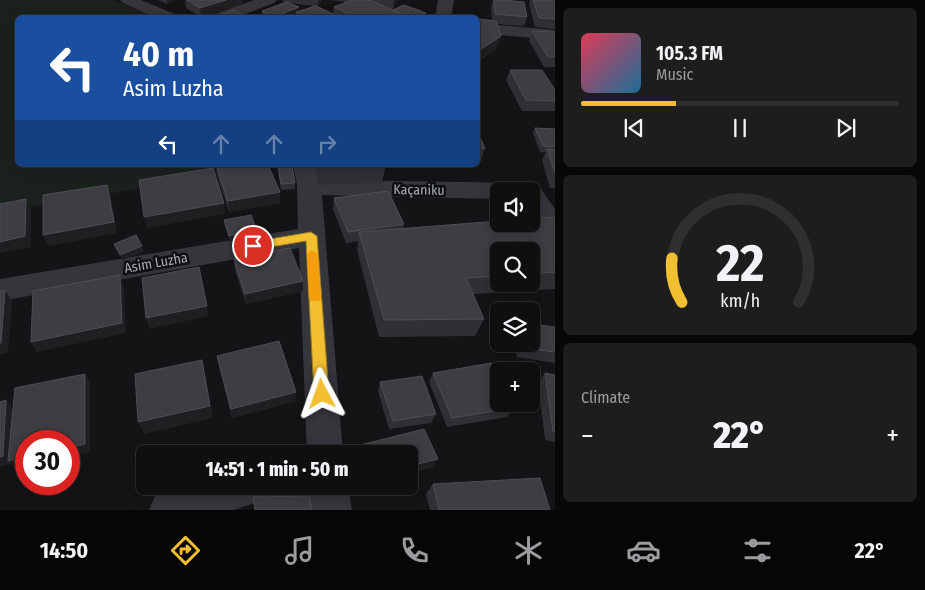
<!DOCTYPE html>
<meta charset="utf-8">
<style>
:root{--surface:#0f0f10;--page:#1d1d1e;--text:#f1f3f6;--muted:#9b9c9f;--line:#2f2f30;--accent:#f1bf31}
body{margin:0;font-family:"Fira Sans Condensed",sans-serif;background:var(--page);color:var(--text);height:100vh;display:flex;flex-direction:column;font-size:19px;white-space:nowrap}
*{box-sizing:border-box;margin:0}
p{font-size:16px;color:var(--muted)}
.icon{flex:none;width:28px;height:28px;fill:none;stroke:currentColor;stroke-width:2;stroke-linecap:round;stroke-linejoin:round}
.map{position:relative;flex:1;overflow:hidden}
.side{display:flex;flex-direction:column;gap:8px;padding:8px;background:#080809;width:370px}
.side>*{flex:none}
.hud{position:absolute;left:15px;top:15px;width:465px;height:152px;border-radius:8px;box-shadow:0 2px 12px #0003,0 0 0 1px var(--line);background:#1a4fa0;color:#fff;overflow:hidden}
.fabs{position:absolute;left:490px;top:182px;display:grid;gap:10px}
.fabs a{display:grid;place-items:center;width:50px;height:50px;border-radius:8px;background:var(--surface);box-shadow:0 2px 12px #0003,0 0 0 1px var(--line);font-size:25px}
.speed{position:absolute;left:15px;top:430px;display:flex;gap:10px;font-size:25px;font-weight:700;text-align:center}
.speed>*{display:grid;place-content:center;width:65px;height:65px;border-radius:50%;background:var(--surface);box-shadow:0 2px 12px #0003,0 0 0 1px var(--line);line-height:1}
.speed .limit{border:8px solid #d22;background:#fff;color:#111}
.pin{position:absolute;display:grid;place-items:center;width:42px;height:42px;color:#fff;margin:-21px;border:2px solid #fff;border-radius:50%;box-shadow:0 1px 5px #0007}
.me{position:absolute;width:55px;margin:-28px;rotate:356deg;stroke-linejoin:round;filter:drop-shadow(0 0 4px #0008)}
.turn{display:flex;align-items:center;gap:18px;height:105px;padding:0 25px;font-size:22px}
.turn .icon{width:65px;height:65px;stroke-width:2.5}
.turn b{display:block;font-size:35px;line-height:42px}
.lanes{display:flex;align-items:center;height:48px;padding:0 25px;background:#0003;justify-content:center;gap:25px;direction:ltr}
.lanes .off{opacity:.35}
.big{font-size:38px;font-weight:800;line-height:1.1}
.side .card{flex:1;display:flex;flex-direction:column;justify-content:center;gap:8px;min-width:0;padding:0 18px;border-radius:8px;background:var(--page)}
.side .dial{align-items:center;gap:0}
.dial svg{height:130px;overflow:visible;fill:none;stroke:var(--line);stroke-width:7;stroke-linecap:round;text-anchor:middle}
.dial text{fill:var(--text);stroke:none}
.song{display:flex;align-items:center;gap:15px}
.cover{width:60px;height:60px;border-radius:8px;background:linear-gradient(135deg,hsl(350 70% 55%),hsl(200 70% 35%))}
.played{height:5px;border-radius:2px;background:linear-gradient(90deg,var(--accent) 30%,var(--line) 30%)}
.keys{display:flex;justify-content:space-around;direction:ltr}
.heat{display:flex;justify-content:space-between;align-items:center;font-size:28px;direction:ltr}
.trip{position:absolute;left:136px;top:445px;width:282px;height:50px;border-radius:8px;background:var(--surface);box-shadow:0 2px 12px #0003,0 0 0 1px var(--line);font-weight:800;line-height:50px;text-align:center}
.dock{display:flex;height:80px;justify-content:space-around;align-items:center;background:#060606;color:var(--muted)}
.dock .icon{width:35px;height:35px}
.dock .active{color:var(--accent)}
.dock b{font-size:22px;color:var(--text)}
main{display:flex;flex:1;min-height:0}
.map>svg:first-child{display:block}
.green{fill:#1a211c}
.lines{fill:none;stroke-linecap:round;stroke-linejoin:round}
.minor{fill:#35363b;fill-rule:evenodd}
.wall{fill:#303034;fill-rule:evenodd}
.shaded-wall{fill:#1f1f22}
.building{fill:#3d3d42;stroke:#4d4e54}
.route{fill:#f1bf31;stroke:#9d7c20}
.slow{fill:#f59e0b}
.labels{text-anchor:middle;dominant-baseline:central;stroke-width:5;stroke-linejoin:round;paint-order:stroke}
.street-label{font-size:14px;fill:#a6aab6;stroke:#0f0f11}
</style>
<main>
<div class="map">
<svg width="555" height="510" viewBox="0 0 555 510">
<rect width="100%" height="100%" fill="#141416"/>
<!-- green -->
<path class="green" d="M0,0h111l48,17 -141,1v147l257,1 -275,46z"/>
<g class="lines">
<!-- minor -->
<path class="minor" d="M120,0h21l36,15 2,3h-23l-33,-15z
M254,0h23l-3,3 -39,15h-25l2,-3z
M438,0h16l-3,18h-16z
M478,23l77,7v10l-77,-7z
M293,165h24l3,13 12,2 197,3 9,2 17,24v28c-22,-6 -24,-26 -24,-46h-32v8l-177,-4 21,259h-36l-8,-206 -299,53v-22l298,-50 -1,-44z
M182,486h86l-5,14 -29,10h-85l6,-14z
M310,486h38l4,24h-40z"/>
</g>
<!-- wall -->
<path class="wall" d="M158,0h18l-9,4z
M185,0h57l1,4 -42,13 -15,-9z
M283,0h39l-4,7 15,7 1,-7 12,-5 -16,-2h67l-4,9h-3l35,9h-129v-5l-10,5h-21l-3,-2v-5l24,-9h-3zM290,3l23,3 -14,6v-5z
M493,0l34,17 -3,9 -27,-2 4,12 -5,13 -18,13v-43l14,1 -1,-12z
M530,0h25v29l-20,-2 -6,-23z
M532,31l23,1v35h-11l-15,-26z
M510,70l45,20v21h-33l-16,-31z
M535,128l20,1v59h-5l-8,-28 4,-8h-6l-7,-19z
M478,133l7,15 -6,18 -94,2 -3,15 -64,2 -2,-20h162z
M278,166l17,17v6l-14,1 -3,-19z
M217,168l63,24v11l-51,9 -11,-34z
M334,198l70,26 -1,5 152,-12v72l-82,5 11,25 -9,17 -96,1 -22,-87 1,-9 -12,2 -13,-34zM499,251h32v33h-32z
M224,220l33,11v6l-27,5 -5,-17z
M234,259l69,22v10l-57,13 -11,-34z
M555,327v36l-38,-6 -2,-13h16z
M217,356l79,36v9l-64,17 -13,-52z
M433,373l80,35 -6,9 -60,10 -18,-45z
M545,373l10,2v67l-10,-2 -7,-58z
M380,382l56,32 -5,9 -42,6 -11,-38z
M424,429l14,30 -5,8 -23,6v-19h-52l2,-9z
M433,484l117,26h-120l-4,-16z"/>
<!-- shaded-wall -->
<path class="shaded-wall" d="M167,0h9l-9,4z
M226,0h16l1,4 -42,13 -1,-9z
M318,0h4l-5,7z
M394,0h3l-4,9z
M299,7v5l-13,6h-12z
M426,13l-1,5h-7z
M501,36l-5,13 -18,13v-11z
M107,185l4,11 6,37 -69,13 -5,-11z
M280,192v11l-51,9 -1,-11z
M26,199l5,11v37l-31,6v-11z
M224,203l1,11 -78,14 -3,-11z
M257,231v6l-27,5 -1,-6z
M142,246l2,6 -22,8 -2,-5z
M120,275l4,11 2,47 -89,19 -6,-10z
M303,281v10l-57,13 -1,-10z
M5,290l7,11 -4,52 -8,2v-12z
M207,306l1,10 -59,13 -3,-11z
M205,373l8,45 -69,16 -6,-12z
M85,374l5,9v69l-21,5v-9z
M296,392v9l-64,17 -1,-9z
M6,400l8,10 12,47v10l-10,2 -5,-5 -11,3v-10z
M438,459l-5,8 -23,6v-7z"/>
<!-- building -->
<path class="building" d="M187,0h39l-26,8z
M352,0h18l36,16 -3,2h-46l-23,-11z
M494,0h10l20,2 3,15 -32,-3z
M533,0h22v19l-16,-1z
M287,2l12,5 -25,10 -12,-6z
M404,5l22,8 -8,5h-7l-18,-8z
M316,6l19,9 -7,3h-22l-10,-6z
M234,10l10,6 -5,2h-15l-4,-3z
M478,19l18,2 5,15 -23,15z
M532,31l23,1v25h-7z
M510,70h32l13,20v11l-29,-1z
M535,128l20,1v18l-12,-1z
M478,133l7,15 -7,1z
M547,149l8,1v24z
M233,165h35l12,27 -52,9 -11,-33z
M292,165l3,18 -14,1 -3,-18z
M319,165h66l1,1 -66,1z
M213,168l11,35 -80,14 -5,-37z
M107,185l7,37 -71,13v-40z
M388,191l16,33 -56,8 -14,-34z
M26,199l-1,37 -25,6v-38z
M251,215l6,16 -28,5 -5,-16z
M555,217v55l-24,2v-23h-32v25l-33,2 18,41 -100,1 -25,-88 140,-11v3h32v-5z
M136,235l6,11 -22,9 -6,-11z
M290,248l13,33 -58,13 -11,-35z
M199,267l8,39 -61,12 -4,-40z
M120,275l2,48 -91,19 2,-51z
M5,290l-4,53h-1v-52z
M531,324l24,3v25l-31,-4 -1,-4h8z
M279,341l17,51 -65,17 -14,-53z
M202,360l8,46 -72,16 -3,-48z
M491,363l8,15v26h13l1,4 -61,10 -19,-45z
M545,373l10,2v57l-2,-1z
M85,374v70l-16,4v-7h-43v16l-18,4 7,-73z
M422,376l14,38 -43,7 -13,-39z
M6,400l-3,56 -3,1v-55z
M424,429l14,30 -28,7v-12h-47l-3,-9z
M540,478l10,32h-111l-6,-26z
M310,496l2,14h-57l-2,-13z"/>
<!-- route -->
<path class="route" d="M311,232l6,4 12,158 -3,5 -4,2 -5,-2 -3,-5 -8,-153 -53,9 -6,-4 6,-4z"/>
<!-- slow -->
<path class="slow" d="M312,250l6,4 3,44 -1,3h-9l-2,-3 -2,-44z"/>
<g class="labels">
<!-- street labels -->
<g class="street-label">
<text transform="translate(419 190) rotate(1)">Kaçaniku</text>
<text transform="translate(156 263) rotate(-10)">Asim Luzha</text>
</g>
</g>
</svg>
<div class="fabs">
<a><svg class="icon" aria-label="sound" viewBox="0 0 24 24"><path d="M4 9h4l5-4v14l-5-4H4zM17 9q2 3 0 6"/></svg></a>
<a><svg class="icon" aria-label="search" viewBox="0 0 24 24"><circle cx="10" cy="10" r="6"/><path d="M15 15l6 6"/></svg></a>
<a><svg class="icon" aria-label="layers" viewBox="0 0 24 24"><path d="M12 4l9 5-9 5-9-5zM3 14l9 5 9-5"/></svg></a>
<a>+</a>
</div>
<div class="speed"><div class="limit">30</div></div>
<div class="pin" style="left:253px;top:246px;background:#d93025"><svg class="icon" aria-label="arrive" viewBox="0 0 24 24"><path d="M6 21V4h12l-3 4 3 4H6"/></svg></div>
<svg class="me" style="left:322px;top:394px" viewBox="-20 -20 40 40"><path d="M0-17L14 15 0 8-14 15z" fill="#f1bf31" stroke="#fff" stroke-width="4"/></svg>
<div class="trip">14:51 · 1 min · 50 m</div>
<div class="hud">
<div class="turn"><svg class="icon" aria-label="left" viewBox="0 0 24 24"><path d="M17 20v-9H6M10 6l-5 5 5 5"/></svg><div><b>40 m</b>Asim Luzha</div></div>
<div class="lanes"><svg class="icon" aria-label="left" viewBox="0 0 24 24"><path d="M17 20v-9H6M10 6l-5 5 5 5"/></svg><svg class="icon off" aria-label="ahead" viewBox="0 0 24 24"><path d="M12 20V5M6 11l6-6 6 6"/></svg><svg class="icon off" aria-label="ahead" viewBox="0 0 24 24"><path d="M12 20V5M6 11l6-6 6 6"/></svg><svg class="icon off" aria-label="right" viewBox="0 0 24 24"><path d="M7 20v-9h11M14 6l5 5-5 5"/></svg></div>
</div>
</div>
<section class="side">
<div class="card">
<div class="song"><i class="cover"></i><div><b>105.3 FM</b><p>Music</p></div></div>
<div class="played"></div>
<div class="keys"><svg class="icon" aria-label="previous" viewBox="0 0 24 24"><path d="M18 5L8 12l10 7zM5 5v14"/></svg><svg class="icon" aria-label="pause" viewBox="0 0 24 24"><path d="M8 5v14M16 5v14"/></svg><svg class="icon" aria-label="next" viewBox="0 0 24 24"><path d="M6 5l10 7-10 7zM19 5v14"/></svg></div>
</div>
<div class="card dial"><svg viewBox="0 0 100 80">
<path d="M14 69A42 42 0 1 1 86 69"/>
<path d="M14 69A42 42 0 0 1 8 42" stroke="#f1bf31"/>
<text x="50" y="56" font-size="32" font-weight="700">22</text>
<text x="50" y="72" font-size="11">km/h</text>
</svg></div>
<div class="card"><p>Climate</p>
<div class="heat"><a>−</a><b class="big">22°</b><a>+</a></div>
</div>
</section>
</main>
<nav class="dock">
<b>14:50</b>
<svg class="icon active" aria-label="directions" viewBox="0 0 24 24"><path d="M12 3l9 9-9 9-9-9zM9 14v-3h6M13 9l2 2-2 2"/></svg>
<svg class="icon" aria-label="music" viewBox="0 0 24 24"><path d="M9 18V5l10-2v13"/><circle cx="6" cy="18" r="3"/><circle cx="16" cy="16" r="3"/></svg>
<svg class="icon" aria-label="phone" viewBox="0 0 24 24"><path d="M5 4h4l2 5-3 2q2 4 5 5l2-3 5 2v4C11 20 4 13 5 4z"/></svg>
<svg class="icon" aria-label="climate" viewBox="0 0 24 24"><path d="M12 3v18M4 7l16 10M4 17L20 7"/></svg>
<svg class="icon" aria-label="car" viewBox="0 0 24 24"><path d="M5 17H2v-5l4-1 3-4h7l3 4 3 1v5h-3M9 17h6M6 11h13"/><circle cx="7" cy="17" r="2"/><circle cx="17" cy="17" r="2"/></svg>
<svg class="icon" aria-label="filters" viewBox="0 0 24 24"><path d="M4 7h16M4 17h16"/><circle cx="9" cy="7" r="2"/><circle cx="15" cy="17" r="2"/></svg>
<b>22°</b>
</nav>
